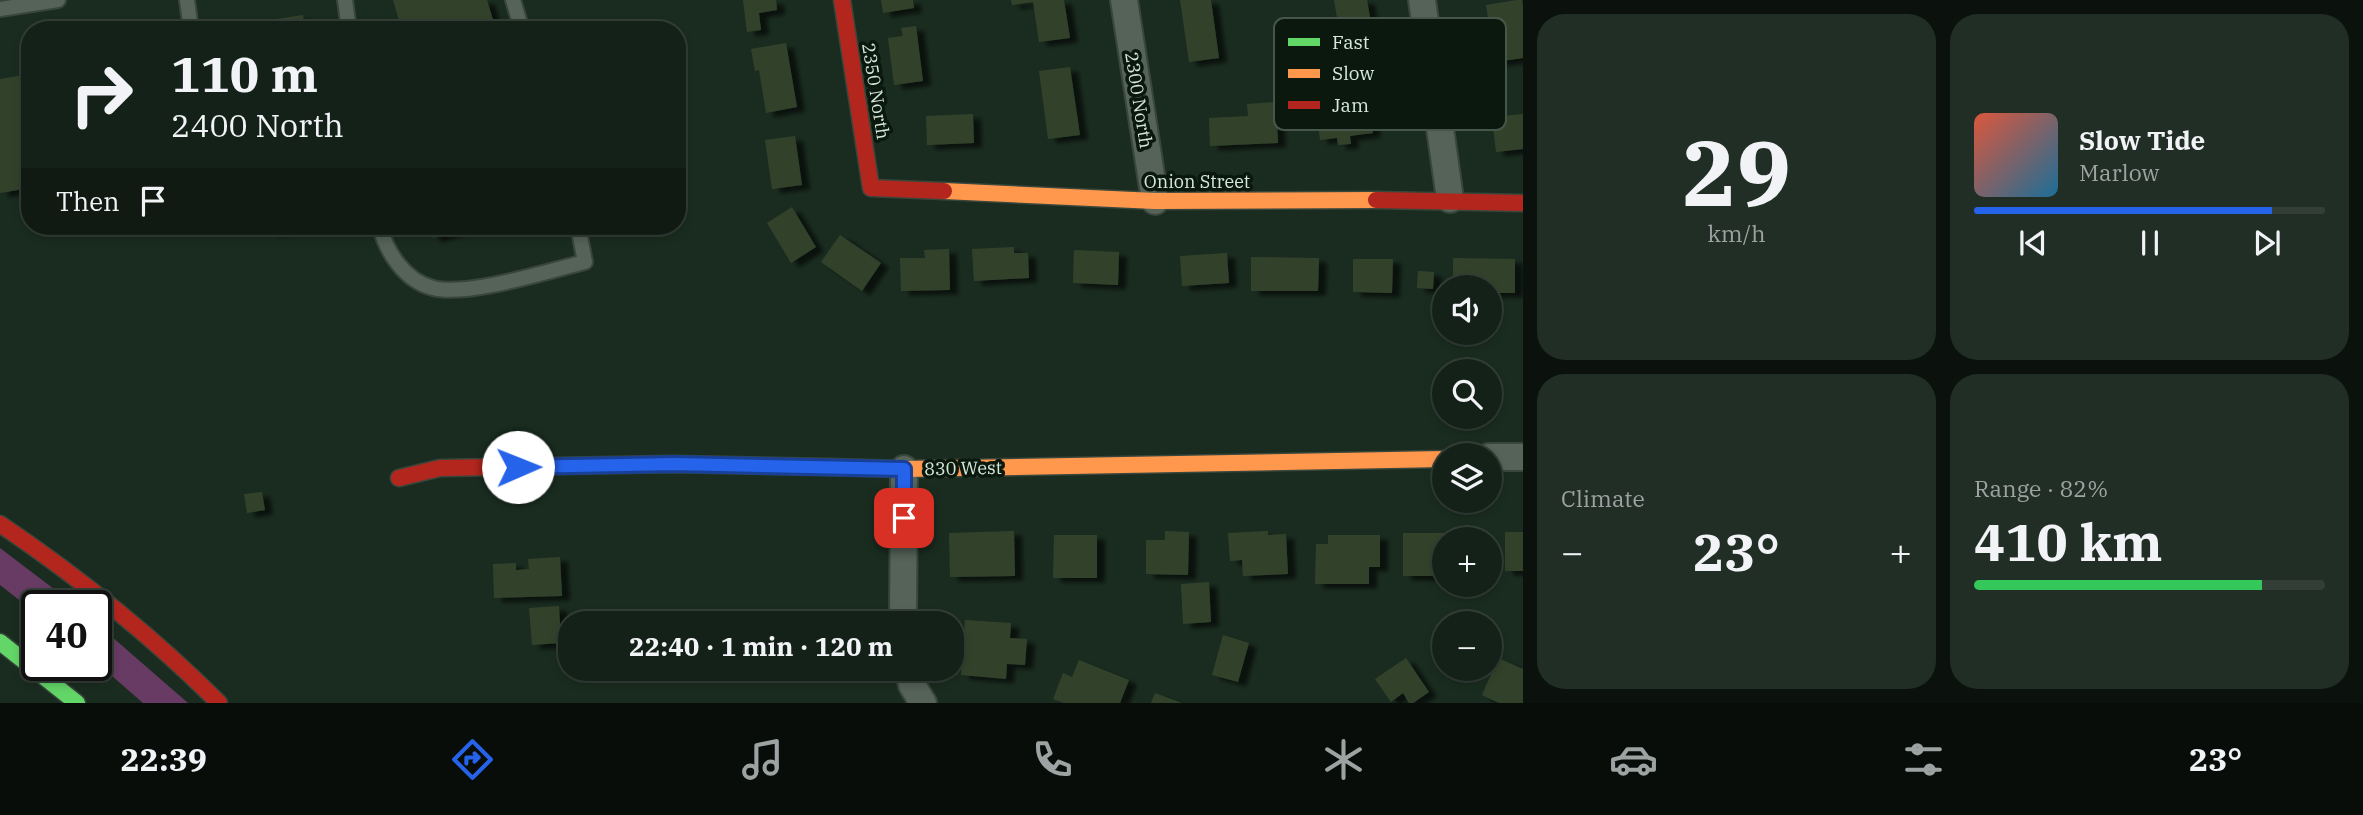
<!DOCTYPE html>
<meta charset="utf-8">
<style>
:root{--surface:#142118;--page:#212e25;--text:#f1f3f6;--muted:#9da3a2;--line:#333e37;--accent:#2563eb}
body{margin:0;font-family:"IBM Plex Serif",serif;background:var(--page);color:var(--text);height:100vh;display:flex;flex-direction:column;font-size:26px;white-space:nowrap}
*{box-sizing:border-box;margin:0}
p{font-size:23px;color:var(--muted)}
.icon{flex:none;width:38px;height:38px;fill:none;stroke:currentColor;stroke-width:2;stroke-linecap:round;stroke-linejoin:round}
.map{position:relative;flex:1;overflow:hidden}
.panel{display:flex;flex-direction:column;gap:14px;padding:14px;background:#0b120d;width:840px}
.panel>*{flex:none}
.guide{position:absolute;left:21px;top:21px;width:665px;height:214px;border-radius:28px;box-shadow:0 4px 10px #0003,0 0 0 2px var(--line);background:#142118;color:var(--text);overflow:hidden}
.fabs{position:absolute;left:1432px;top:275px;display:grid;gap:14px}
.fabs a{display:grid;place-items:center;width:70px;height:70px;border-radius:50%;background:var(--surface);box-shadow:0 4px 10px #0003,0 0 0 2px var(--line);font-size:35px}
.speed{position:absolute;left:21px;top:590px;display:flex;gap:14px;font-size:35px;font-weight:700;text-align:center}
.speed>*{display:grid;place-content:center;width:91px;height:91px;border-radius:50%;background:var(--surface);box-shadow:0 4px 10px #0003,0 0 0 2px var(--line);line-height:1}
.speed .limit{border:4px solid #111;border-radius:10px;background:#fff;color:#111}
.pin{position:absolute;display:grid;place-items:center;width:60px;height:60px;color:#fff;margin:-30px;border-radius:14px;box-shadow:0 4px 10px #0006}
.me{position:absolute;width:77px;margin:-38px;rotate:89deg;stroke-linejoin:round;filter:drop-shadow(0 0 5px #0008)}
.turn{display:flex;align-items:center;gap:24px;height:147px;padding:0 35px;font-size:32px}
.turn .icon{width:91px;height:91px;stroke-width:2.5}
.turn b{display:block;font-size:49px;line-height:60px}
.then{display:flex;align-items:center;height:66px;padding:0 35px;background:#0003;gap:14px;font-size:26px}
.big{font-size:52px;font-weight:700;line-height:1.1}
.panel .tile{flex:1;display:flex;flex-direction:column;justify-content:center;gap:10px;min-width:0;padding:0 24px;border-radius:28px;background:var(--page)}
.panel .dial{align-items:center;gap:0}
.dial b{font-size:91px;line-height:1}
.song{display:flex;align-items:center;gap:21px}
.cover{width:84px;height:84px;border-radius:10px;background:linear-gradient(135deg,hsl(10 70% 55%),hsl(200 70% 35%))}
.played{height:7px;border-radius:4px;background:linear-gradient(90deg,var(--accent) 85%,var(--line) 85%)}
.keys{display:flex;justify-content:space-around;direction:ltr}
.heat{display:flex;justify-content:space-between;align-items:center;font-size:38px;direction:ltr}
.charge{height:10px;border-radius:5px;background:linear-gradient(90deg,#34c759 82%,var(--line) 0)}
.panel .tiles{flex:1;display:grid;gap:14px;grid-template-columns:repeat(2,1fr)}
.trip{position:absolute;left:558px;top:611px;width:406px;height:70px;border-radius:28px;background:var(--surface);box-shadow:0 4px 10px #0003,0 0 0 2px var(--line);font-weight:700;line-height:70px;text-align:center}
.dock{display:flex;height:112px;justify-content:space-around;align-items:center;background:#080d0a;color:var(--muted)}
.dock .icon{width:49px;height:49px}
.dock .on{color:var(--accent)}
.dock b{font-size:32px;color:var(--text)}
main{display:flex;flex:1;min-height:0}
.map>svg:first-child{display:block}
.green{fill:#673b63}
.building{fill:#33422c;filter:url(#shadow)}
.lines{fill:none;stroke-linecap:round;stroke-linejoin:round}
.lane-casing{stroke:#38463b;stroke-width:18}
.street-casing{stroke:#38463b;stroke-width:30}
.fast-casing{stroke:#38463b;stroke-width:19}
.slow-casing{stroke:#38463b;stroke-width:19}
.jam-casing{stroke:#38463b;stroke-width:19}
.lane{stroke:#566359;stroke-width:14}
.street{stroke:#566359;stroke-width:26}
.fast{stroke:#63d668;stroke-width:16}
.slow{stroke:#ff974d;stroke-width:16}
.jam{stroke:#b3261e;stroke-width:16}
.route-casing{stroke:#184099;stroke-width:18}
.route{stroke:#2563eb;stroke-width:12}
.labels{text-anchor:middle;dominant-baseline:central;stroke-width:7;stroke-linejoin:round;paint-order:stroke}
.street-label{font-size:18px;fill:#d5e8d9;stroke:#0a180d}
.key{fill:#0a180d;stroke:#47564a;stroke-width:2}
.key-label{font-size:19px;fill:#d5e8d9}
</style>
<main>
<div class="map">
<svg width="1523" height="703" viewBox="0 0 1523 703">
<defs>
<filter id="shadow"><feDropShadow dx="8" dy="4.5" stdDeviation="2" flood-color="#0009"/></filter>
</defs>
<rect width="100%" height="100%" fill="#1a2c20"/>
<!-- green -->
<path class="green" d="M0,548l75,57 -38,1v8l-37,-29z
M96,623l92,80h-45l-47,-41z"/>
<!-- building -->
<path class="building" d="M393,0h94l9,30h-94z
M743,0h33l1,10 -18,3 2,17 -14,2z
M881,0h32l1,8 -31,5z
M1011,0h53l6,38 -31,4 -6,-40 -21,3z
M1180,0h31l8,58 -30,4z
M1334,0h33l11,63 -32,6z
M1517,0h5l1,7v51l-28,4 -9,-57z
M303,15l2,15h-80v-3z
M116,25l1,5h-19v-2z
M916,26l7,55 -29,4 -6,-47 15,-2 -2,-8z
M786,43l11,64 -31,6 -7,-43 -4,1 -4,-22z
M1070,67l10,68 -32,4 -9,-68z
M30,74v114l-30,5v-114z
M1345,88l3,15 21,-3 4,33 -23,3 1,8 -13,1 -1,-7 -17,2 -6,-48z
M1276,102l2,41 -68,3 -1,-28 39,-2 -1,-12z
M973,114l1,29 -47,2 -1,-29z
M1523,114v35l-27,3 -4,-35z
M795,136l7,49 -30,4 -7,-49z
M792,207l24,40 -25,16 -24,-40z
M269,226h30v1l-29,5z
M429,226h42l-38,12z
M840,235l41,28 -19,28 -41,-29z
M1014,247v6h14l1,25 -55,3 -2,-32z
M949,249l1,41 -49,1 -1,-33h25l-1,-8z
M1074,250l45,2 -1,33 -45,-2z
M1227,253l2,30 -47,3 -2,-30z
M1251,257l68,1 -1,33h-67z
M1453,258l62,1v34h-26v-6h-36z
M1353,259h40l-1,34 -39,-1z
M1418,271l16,1 -1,17 -16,-1z
M262,492l3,18 -18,3 -3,-19z
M1014,531l1,45 -65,1 -1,-44z
M1165,531l24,1 -1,43 -42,-1v-34h19z
M1268,531v4l18,-1 2,40 -45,2 -1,-16 -12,1 -2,-28z
M1505,532h18v39h-18z
M1403,533h66v6h-25v37h-41z
M1054,535h43v43h-44z
M1328,535h52v32h-11v17h-54l1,-40h12z
M560,557l2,39 -68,2 -1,-34 23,-1v7l13,-1 -1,-10z
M1209,582l2,40 -28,2 -2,-40z
M559,606l2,37 -29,2 -3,-37z
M841,609l2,14h-40l-2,-7z
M965,620l46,3 -1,15 17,1 -2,26 -18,-1 -1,15 -45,-4z
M1223,635l26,8 -11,39 -26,-7z
M1406,658l23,34 -16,11h-4l-6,-10 -12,9 -16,-23z
M1498,658l25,11v34h-24l-17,-8z
M1079,660l50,20 -9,23h-56l-11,-4 10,-26 9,4z
M1155,693l27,10h-31z"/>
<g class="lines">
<!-- lane casing -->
<g class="lane-casing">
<path id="lane" d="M187,0l4,30
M345,0l4,30
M513,0l9,30
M0,9l58,-9
M380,226c6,26 25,55 53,62 34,9 115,-17 152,-26l-7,-36"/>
</g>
<!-- street casing -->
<g class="street-casing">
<path id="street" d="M1124,0l31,201
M1422,0l28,199
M1489,457h34
M903,623l1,-154
M908,668l4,17 11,18"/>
</g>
<!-- fast casing -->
<g class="fast-casing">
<path id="fast" d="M0,642l77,61"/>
</g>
<!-- slow casing -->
<g class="slow-casing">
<path id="slow" d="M944,191l211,10 221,-1
M830,467l74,2 540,-10"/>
</g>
<!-- jam casing -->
<g class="jam-casing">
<path id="jam" d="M842,0l29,188 73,3
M1376,200l147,3
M399,478l41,-10 235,-4 155,3
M0,524c77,52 153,113 219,179"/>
</g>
<!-- lane -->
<use href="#lane" class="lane"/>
<!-- street -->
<use href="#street" class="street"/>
<!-- fast -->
<use href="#fast" class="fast"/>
<!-- slow -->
<use href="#slow" class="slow"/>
<!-- jam -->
<use href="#jam" class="jam"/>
</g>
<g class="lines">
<!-- route casing -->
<g class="route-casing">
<path id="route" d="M518,467l157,-3 229,5v49"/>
</g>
<!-- route -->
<use href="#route" class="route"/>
</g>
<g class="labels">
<!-- street labels -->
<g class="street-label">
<text transform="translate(876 91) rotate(81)">2350 North</text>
<text transform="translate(1139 100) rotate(81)">2300 North</text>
<text x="1197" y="181">Onion Street</text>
<text transform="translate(963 468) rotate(-1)">830 West</text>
</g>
</g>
<!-- legend -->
<rect x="1274" y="18" width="232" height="112" rx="10" class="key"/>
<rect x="1288" y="38" width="32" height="8" fill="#63d668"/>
<rect x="1288" y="69" width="32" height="9" fill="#ff974d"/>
<rect x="1288" y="101" width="32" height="8" fill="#b3261e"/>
<g class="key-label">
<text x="1332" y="49">Fast</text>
<text x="1332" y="80">Slow</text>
<text x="1332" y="112">Jam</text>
</g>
</svg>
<div class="fabs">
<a><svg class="icon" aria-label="sound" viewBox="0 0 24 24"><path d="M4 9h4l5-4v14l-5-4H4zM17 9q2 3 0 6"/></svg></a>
<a><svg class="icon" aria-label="search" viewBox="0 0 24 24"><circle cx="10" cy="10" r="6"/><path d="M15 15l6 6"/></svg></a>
<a><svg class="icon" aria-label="layers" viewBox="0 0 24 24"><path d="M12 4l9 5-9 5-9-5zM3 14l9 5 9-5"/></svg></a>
<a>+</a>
<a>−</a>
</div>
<div class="speed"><div class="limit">40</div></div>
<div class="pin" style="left:904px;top:518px;background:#d93025"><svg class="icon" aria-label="arrive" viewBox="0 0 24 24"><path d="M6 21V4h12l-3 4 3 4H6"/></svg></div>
<svg class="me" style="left:518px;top:467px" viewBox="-20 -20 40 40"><circle r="19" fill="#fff"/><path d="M0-13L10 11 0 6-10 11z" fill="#2563eb"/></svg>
<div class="trip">22:40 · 1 min · 120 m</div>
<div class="guide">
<div class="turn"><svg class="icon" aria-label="right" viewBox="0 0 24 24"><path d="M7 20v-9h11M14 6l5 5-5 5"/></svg><div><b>110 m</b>2400 North</div></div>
<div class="then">Then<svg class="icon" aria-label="arrive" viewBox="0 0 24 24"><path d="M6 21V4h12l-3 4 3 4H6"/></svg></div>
</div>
</div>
<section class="panel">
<div class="tiles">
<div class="tile dial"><b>29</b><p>km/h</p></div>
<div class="tile">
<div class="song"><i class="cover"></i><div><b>Slow Tide</b><p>Marlow</p></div></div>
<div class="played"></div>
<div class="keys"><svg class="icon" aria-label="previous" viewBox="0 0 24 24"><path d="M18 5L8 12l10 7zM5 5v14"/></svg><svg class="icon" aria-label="pause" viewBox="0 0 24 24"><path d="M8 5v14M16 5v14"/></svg><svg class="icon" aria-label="next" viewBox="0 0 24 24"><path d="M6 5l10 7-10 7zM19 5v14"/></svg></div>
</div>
<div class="tile"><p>Climate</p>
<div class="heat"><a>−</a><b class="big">23°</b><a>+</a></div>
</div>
<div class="tile"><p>Range · 82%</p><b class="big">410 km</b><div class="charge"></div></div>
</div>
</section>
</main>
<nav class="dock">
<b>22:39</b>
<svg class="icon on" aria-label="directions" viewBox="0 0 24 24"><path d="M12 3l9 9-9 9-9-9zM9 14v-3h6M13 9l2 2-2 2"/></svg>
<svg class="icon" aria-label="music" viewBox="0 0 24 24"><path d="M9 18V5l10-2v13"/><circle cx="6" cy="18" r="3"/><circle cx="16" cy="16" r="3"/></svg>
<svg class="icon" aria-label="phone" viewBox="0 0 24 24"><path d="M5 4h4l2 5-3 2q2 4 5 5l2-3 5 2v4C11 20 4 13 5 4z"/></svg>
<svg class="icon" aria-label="climate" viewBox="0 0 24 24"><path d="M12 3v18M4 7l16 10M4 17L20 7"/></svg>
<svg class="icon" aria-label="car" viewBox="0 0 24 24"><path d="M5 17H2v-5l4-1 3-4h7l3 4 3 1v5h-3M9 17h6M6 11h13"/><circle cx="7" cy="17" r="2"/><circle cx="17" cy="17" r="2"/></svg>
<svg class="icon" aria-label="filters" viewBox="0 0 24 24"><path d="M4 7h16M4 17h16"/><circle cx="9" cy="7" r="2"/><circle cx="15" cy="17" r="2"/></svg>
<b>23°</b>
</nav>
